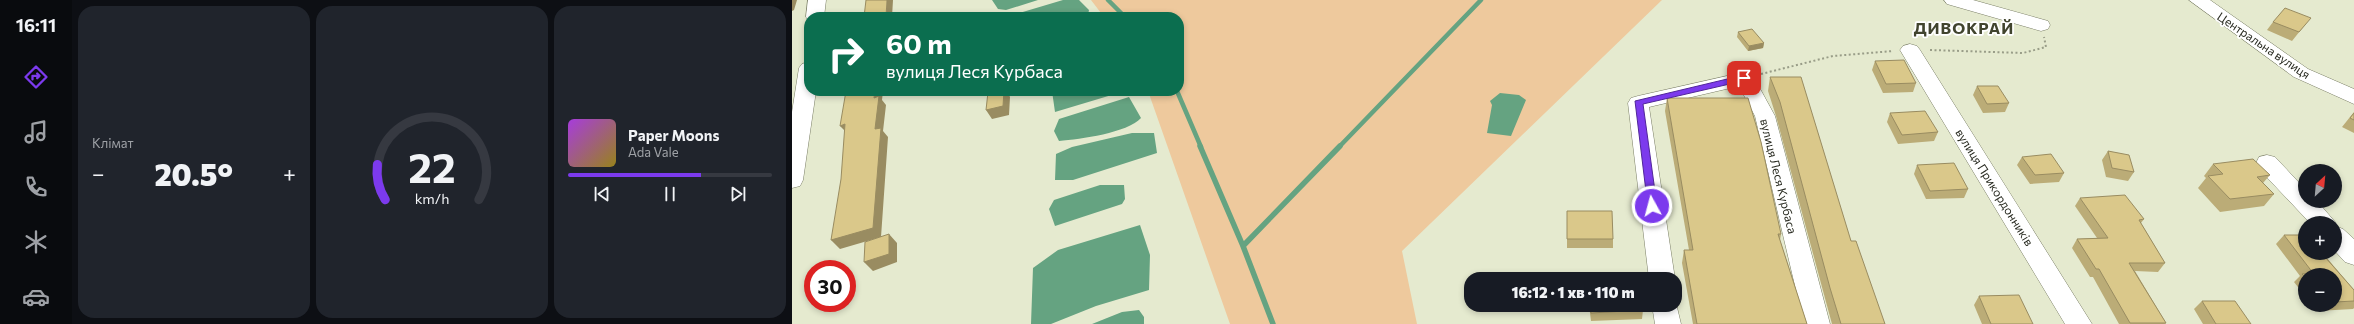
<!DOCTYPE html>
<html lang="uk">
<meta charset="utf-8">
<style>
:root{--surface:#171b24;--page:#20242c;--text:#f1f3f6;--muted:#9ea1a6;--line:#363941;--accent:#7c3aed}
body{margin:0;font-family:Commissioner,sans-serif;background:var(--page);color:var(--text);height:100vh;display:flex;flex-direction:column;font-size:15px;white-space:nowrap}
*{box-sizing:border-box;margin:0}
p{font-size:13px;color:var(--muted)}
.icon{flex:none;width:22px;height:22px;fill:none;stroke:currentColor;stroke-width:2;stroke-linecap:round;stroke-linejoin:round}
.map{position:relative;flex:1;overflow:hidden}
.panel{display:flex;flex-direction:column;gap:6px;padding:6px;background:#0d0f14;width:720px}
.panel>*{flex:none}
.banner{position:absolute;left:12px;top:12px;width:380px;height:84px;border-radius:16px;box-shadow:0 2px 6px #0003;background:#0b6e4f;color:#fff;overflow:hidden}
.needle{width:26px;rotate:26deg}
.tools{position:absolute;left:1506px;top:164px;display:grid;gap:8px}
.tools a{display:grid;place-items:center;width:44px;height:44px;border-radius:50%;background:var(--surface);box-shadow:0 2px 6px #0003;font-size:20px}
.speed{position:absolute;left:12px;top:260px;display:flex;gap:8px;font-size:20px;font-weight:700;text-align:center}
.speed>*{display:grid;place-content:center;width:52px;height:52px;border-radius:50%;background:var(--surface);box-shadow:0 2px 6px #0003;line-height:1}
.speed .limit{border:6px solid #d22;background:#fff;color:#111}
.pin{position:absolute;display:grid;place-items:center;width:34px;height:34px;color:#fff;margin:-17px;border-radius:8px;box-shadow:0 2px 6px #0006}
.me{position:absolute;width:44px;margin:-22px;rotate:353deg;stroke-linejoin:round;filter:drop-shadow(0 0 3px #0008)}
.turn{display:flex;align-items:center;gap:14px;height:84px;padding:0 16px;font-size:18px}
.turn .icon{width:52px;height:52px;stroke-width:2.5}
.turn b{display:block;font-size:28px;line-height:34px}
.big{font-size:30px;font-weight:800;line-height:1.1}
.panel .widget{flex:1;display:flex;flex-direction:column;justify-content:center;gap:6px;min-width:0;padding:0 14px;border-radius:16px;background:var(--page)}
.panel .dial{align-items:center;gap:0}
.dial svg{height:104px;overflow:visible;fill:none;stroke:var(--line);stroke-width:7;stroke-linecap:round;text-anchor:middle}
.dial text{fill:var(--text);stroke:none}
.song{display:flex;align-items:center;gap:12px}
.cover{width:48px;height:48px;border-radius:6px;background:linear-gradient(135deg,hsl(280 70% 55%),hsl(50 70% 35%))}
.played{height:4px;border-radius:2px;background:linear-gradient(90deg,var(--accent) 65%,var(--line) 65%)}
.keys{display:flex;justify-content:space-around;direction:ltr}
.heat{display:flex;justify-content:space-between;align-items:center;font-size:22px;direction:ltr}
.panel .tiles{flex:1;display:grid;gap:6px;grid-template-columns:repeat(3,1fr)}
.trip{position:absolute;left:672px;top:272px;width:218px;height:40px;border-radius:16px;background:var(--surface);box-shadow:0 2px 6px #0003;font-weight:800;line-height:40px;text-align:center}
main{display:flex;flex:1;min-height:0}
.dock{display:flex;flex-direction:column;width:72px;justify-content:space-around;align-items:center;background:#090b0e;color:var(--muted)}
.dock .icon{width:28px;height:28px}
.dock .current{color:var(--accent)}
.dock b{font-size:18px;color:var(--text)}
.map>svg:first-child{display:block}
.green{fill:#eec99d}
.water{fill:#65a381}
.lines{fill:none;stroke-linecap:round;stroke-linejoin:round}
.stream-far1{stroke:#65a381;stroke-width:4.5}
.stream{stroke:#65a381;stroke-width:5.5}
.minor-casing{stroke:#7a7e66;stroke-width:1}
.path{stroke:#999d88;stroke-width:2;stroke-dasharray:2 2.5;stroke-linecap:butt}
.minor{fill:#fff;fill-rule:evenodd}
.wall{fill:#bbac77}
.shaded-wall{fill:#998c61}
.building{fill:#dac88a;stroke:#998c61}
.route{fill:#7c3aed;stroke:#51269a}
.labels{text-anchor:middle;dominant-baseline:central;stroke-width:3.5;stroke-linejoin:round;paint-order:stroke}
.street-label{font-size:12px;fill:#292b21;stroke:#fff}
.district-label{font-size:16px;font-weight:bold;letter-spacing:1px;fill:#41442e;stroke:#fff}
</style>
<main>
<nav class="dock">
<b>16:11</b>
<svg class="icon current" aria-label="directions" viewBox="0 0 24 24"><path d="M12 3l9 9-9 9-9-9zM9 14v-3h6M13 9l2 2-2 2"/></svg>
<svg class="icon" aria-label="music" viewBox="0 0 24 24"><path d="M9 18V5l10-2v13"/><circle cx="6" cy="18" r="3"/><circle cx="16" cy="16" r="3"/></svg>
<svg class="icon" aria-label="phone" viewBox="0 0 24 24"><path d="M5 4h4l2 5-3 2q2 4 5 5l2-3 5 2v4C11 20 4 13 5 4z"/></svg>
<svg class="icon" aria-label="climate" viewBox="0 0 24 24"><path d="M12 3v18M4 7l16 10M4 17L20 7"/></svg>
<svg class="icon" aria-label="car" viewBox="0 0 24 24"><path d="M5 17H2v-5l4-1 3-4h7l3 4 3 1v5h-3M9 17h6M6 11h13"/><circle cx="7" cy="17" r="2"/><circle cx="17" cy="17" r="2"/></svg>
</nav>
<section class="panel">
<div class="tiles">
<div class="widget"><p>Клімат</p>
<div class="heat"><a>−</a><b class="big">20.5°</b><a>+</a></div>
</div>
<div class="widget dial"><svg viewBox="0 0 100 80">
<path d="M14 69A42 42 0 1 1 86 69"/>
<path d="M14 69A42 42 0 0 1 8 42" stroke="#7c3aed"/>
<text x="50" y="56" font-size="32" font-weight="700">22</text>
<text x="50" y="72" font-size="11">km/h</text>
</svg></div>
<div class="widget">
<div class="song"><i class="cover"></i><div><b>Paper Moons</b><p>Ada Vale</p></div></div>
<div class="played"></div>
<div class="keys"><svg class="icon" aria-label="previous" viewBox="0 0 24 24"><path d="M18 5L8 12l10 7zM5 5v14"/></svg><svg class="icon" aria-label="pause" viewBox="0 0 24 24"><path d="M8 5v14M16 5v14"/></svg><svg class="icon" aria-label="next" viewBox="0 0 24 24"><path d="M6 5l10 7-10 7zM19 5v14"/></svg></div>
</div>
</div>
</section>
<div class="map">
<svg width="1562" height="324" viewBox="0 0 1562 324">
<rect width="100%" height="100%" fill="#e5eacf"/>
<!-- green -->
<path class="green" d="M299,0h571l-260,251 15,73h-187l-82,-233h31v-74h-75z"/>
<!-- water -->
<path class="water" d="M200,0h46l-32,10 -8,-1z
M271,0h16l10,10 -1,5 -9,2h-65l-1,-2z
M260,91h73l-70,21z
M708,93l19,2 7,5 -15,36 -24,-3 5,-28 -2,-4z
M337,97l12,21c-14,15 -60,21 -82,23l-5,-10 5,-12z
M340,133h22l3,20 -84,27h-18l1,-26 16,-7z
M308,185h24l1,14 -3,5 -67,22 -6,-17 5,-9z
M348,225l10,30 -1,35 -53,16 -45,18h-20l2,-56 25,-18z
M347,310l5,7v7h-52l30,-12z"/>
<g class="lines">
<!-- stream-far1 -->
<path class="stream-far1" d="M316,0l17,17
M385,91l24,56
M547,147l142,-147"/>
<!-- stream -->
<path class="stream" d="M408,146l43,100 30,78
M451,246l97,-100"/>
<!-- minor casing -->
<g class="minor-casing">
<path id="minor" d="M16,0h18l-2,17h-15v4l-3,-4z
M1152,0h29l75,21 2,4 -2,4 -7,2 -94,-27z
M1397,0h21l98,69 46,20v15l-60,-27z
M1118,44l7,2 3,4 172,274h-27l-165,-274 3,-4z
M17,62v29h7l-13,89 -3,6 -8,2v-76l7,-44 3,-4z
M953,72l7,2 23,42 55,208h-26l-49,-208 -16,-30 -90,21 26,172h-26l-21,-176 3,-5 7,-2z
M1475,155l8,2 30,32v12h12l19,22 -1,1 -25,-1 -51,-54 -3,-6 3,-6z
M1543,226l8,3 11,10v26l-9,-3 -10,-11z
M883,299l6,25h-26l-3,-19h23z"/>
</g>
<!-- path -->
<path class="path" d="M1138,50l93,3 23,-6 -2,-10
M969,74l72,-18 60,-5"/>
<!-- minor -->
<use href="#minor" class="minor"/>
</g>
<!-- wall -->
<path class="wall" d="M1481,22l31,4 -12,15 -25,-11z
M946,32l26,11 -1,5 -15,3 -11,-14z
M1083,61l41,22 -3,9 -30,1 -11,-23z
M978,77l81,164 34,83h-53l-6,-22 -50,-186 -8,-25z
M1185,86l32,17 -4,9 -22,1 -10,-18z
M875,98l114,136 -1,6 27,84h-114l-11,-61 2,-13h5l-24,-139z
M1562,112v21l-12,-6z
M1098,113l48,19 -4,9 -36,3 -11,-22z
M1316,151l26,21 -6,9 -22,-4 -4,-17z
M1230,157l42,16 -5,9 -29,2 -13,-19z
M1421,164l57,11 -7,8 11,11 -10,12 -44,6 -22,-24 8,-10 -2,-2z
M1125,165l51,24 -4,9 -38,1 -12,-25z
M1288,198l64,21 -3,4 24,40 -7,9 -23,-1 31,52 -1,1h-46l-26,-47h-3l-18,-29 5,-9 20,-1 -22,-32z
M775,211l46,28v9h-46z
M1492,235l44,22 -1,1 27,32v18l-1,1 -36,2 -5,-6h23v-30h-30v21l-11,-14 6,-6 -24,-32z
M1187,296l54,28h-51l-8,-19z
M1410,301l49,23h-48l-9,-15z
M797,305h53l1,5 -1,9 -51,2z"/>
<!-- shaded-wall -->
<path class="shaded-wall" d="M0,0h5l-3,10 -2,1z
M95,0h6l-1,17h-6z
M972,43l-1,5 -15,3 1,-5z
M83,91h8l-1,9 4,5 -3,26 5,6 -7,100 -41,12 -9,-9 44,-111 -1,-31z
M212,91h3l3,6 -1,18 -17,4 -6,-9z
M53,124l3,10 -8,-8z
M97,234l8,9v19l-24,9 -9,-9z"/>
<!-- building -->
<path class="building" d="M74,0h21l-1,17h-22z
M1493,8l26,10 -12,14 -26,-10z
M960,29l12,14 -15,3 -11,-14z
M1112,60l12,23 -30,1 -11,-23z
M978,77h31l50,164h5l29,83h-44l-11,-36 -50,-186z
M1185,86h21l11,17 -22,1z
M54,91h29l-1,7 5,-2 -4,33 6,-1 -8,100 -42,12 10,-61 4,-55 -5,2z
M198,91h14l-1,15 -17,4 2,-18z
M875,98h81l13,44 20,92h-3l29,90h-110l-13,-74h9z
M1133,111l13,21 -36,3 -12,-22z
M1562,113v7l-4,-2z
M1316,151l21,4 5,17 -22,-4z
M1259,154l13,19 -29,2 -13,-18z
M1461,159l17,16 -13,2 17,17 -44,5 -22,-23 15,-2 -10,-10z
M1162,163l14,26 -38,2 -13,-26z
M1333,195l19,24 -5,1 26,43h-36l37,60h-36l-31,-54h-3l-19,-30 31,-1 -28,-40z
M775,211h45l1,28h-46z
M97,234v20l-25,8 1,-20z
M1492,235h21v18h20l3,4h-3l29,33v11l-19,1v-27h-30v2l-3,-3 11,-1z
M830,276l1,3h-35v-1z
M1227,295l14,29h-42l-12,-28z
M1410,301h33l16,23h-35z
M798,305h52l1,5 -52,3z"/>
<!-- route -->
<path class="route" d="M952,75l3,1v4l-104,24 14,102 -5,3 -4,-1 -13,-107z"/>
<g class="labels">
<!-- street labels -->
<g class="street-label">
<text transform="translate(1472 45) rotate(34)">Центральна вулиця</text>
<text transform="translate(987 176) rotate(76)">вулиця Леся Курбаса</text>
<text transform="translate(1203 187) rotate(58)">вулиця Прикордонників</text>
</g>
<!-- district labels -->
<g class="district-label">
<text x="1172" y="27">ДИВОКРАЙ</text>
</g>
</g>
</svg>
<div class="tools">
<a><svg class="needle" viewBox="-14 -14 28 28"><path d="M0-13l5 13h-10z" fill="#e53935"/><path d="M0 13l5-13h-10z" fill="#9ea1a6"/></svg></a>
<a>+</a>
<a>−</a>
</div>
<div class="speed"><div class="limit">30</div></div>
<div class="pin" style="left:952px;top:78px;background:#d93025"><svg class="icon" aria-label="arrive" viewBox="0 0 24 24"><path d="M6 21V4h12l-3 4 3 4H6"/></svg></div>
<svg class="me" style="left:860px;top:206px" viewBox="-20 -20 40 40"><circle r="17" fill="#7c3aed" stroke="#fff" stroke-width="3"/><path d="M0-11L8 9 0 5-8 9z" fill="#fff"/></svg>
<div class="trip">16:12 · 1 хв · 110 m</div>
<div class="banner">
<div class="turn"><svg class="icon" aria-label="right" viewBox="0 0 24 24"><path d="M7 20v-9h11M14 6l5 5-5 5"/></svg><div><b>60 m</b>вулиця Леся Курбаса</div></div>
</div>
</div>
</main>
